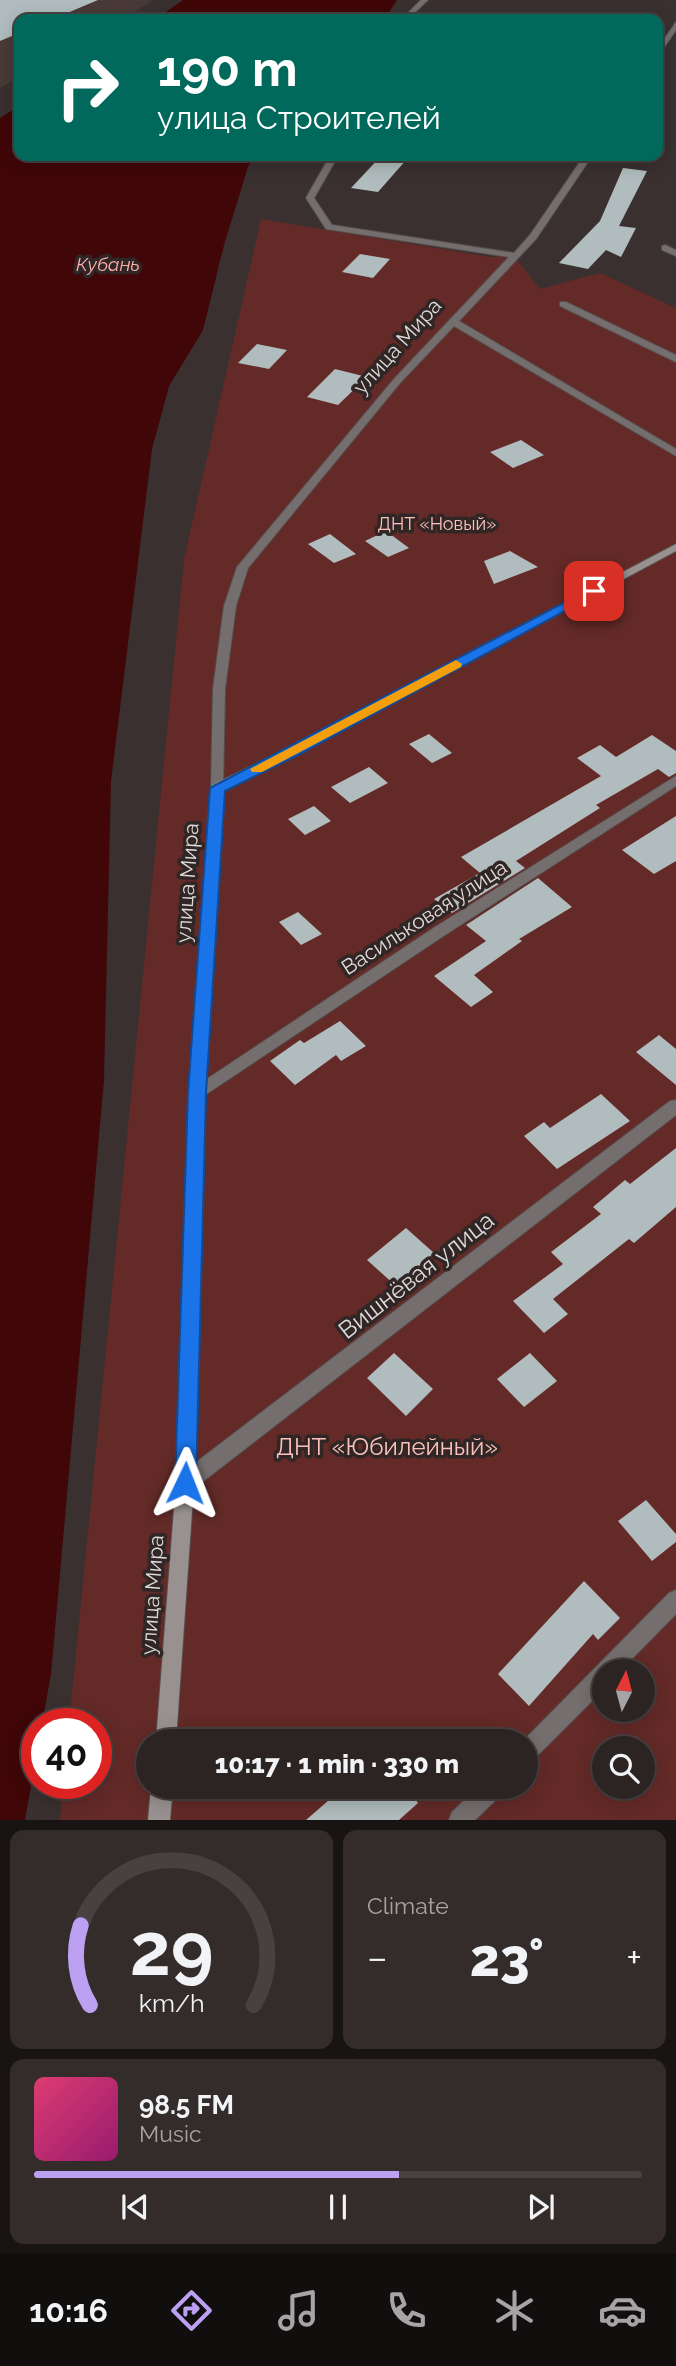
<!DOCTYPE html>
<meta charset="utf-8">
<style>
:root{--surface:#2b2423;--page:#332c2b;--text:#f1f3f6;--muted:#a6a4a6;--line:#474141;--accent:#bca0f2}
body{margin:0;font-family:Raleway,sans-serif;background:var(--page);color:var(--text);height:100vh;display:flex;flex-direction:column;font-size:26px;white-space:nowrap}
*{box-sizing:border-box;margin:0}
p{font-size:23px;color:var(--muted)}
.icon{flex:none;width:38px;height:38px;fill:none;stroke:currentColor;stroke-width:2;stroke-linecap:round;stroke-linejoin:round}
.map{position:relative;height:1820px;overflow:hidden}
.panel{display:flex;flex-direction:column;gap:10px;padding:10px;background:#181413;flex:1}
.panel>*{flex:none}
.guide{position:absolute;left:14px;top:14px;width:649px;height:147px;border-radius:14px;box-shadow:0 4px 18px #0003,0 0 0 2px var(--line);background:#00695c;color:#fff;overflow:hidden}
.needle{width:46px;rotate:6deg}
.buttons{position:absolute;left:592px;top:1659px;display:grid;gap:14px}
.buttons a{display:grid;place-items:center;width:63px;height:63px;border-radius:50%;background:var(--surface);box-shadow:0 4px 18px #0003,0 0 0 2px var(--line);font-size:35px}
.speed{position:absolute;left:21px;top:1708px;display:flex;gap:14px;font-size:35px;font-weight:700;text-align:center}
.speed>*{display:grid;place-content:center;width:91px;height:91px;border-radius:50%;background:var(--surface);box-shadow:0 4px 18px #0003,0 0 0 2px var(--line);line-height:1}
.speed .limit{border:10px solid #d22;background:#fff;color:#111}
.pin{position:absolute;display:grid;place-items:center;width:60px;height:60px;color:#fff;margin:-30px;border-radius:14px;box-shadow:0 4px 10px #0006}
.me{position:absolute;width:77px;margin:-38px;rotate:2deg;stroke-linejoin:round;filter:drop-shadow(0 0 5px #0008)}
.turn{display:flex;align-items:center;gap:24px;height:147px;padding:0 28px;font-size:32px}
.turn .icon{width:91px;height:91px;stroke-width:2.5}
.turn b{display:block;font-size:49px;line-height:60px}
.big{font-size:52px;font-weight:800;line-height:1.1}
.panel .card{flex:1;display:flex;flex-direction:column;justify-content:center;gap:10px;min-width:0;padding:0 24px;border-radius:14px;background:var(--page)}
.panel .dial{align-items:center;gap:0}
.dial svg{height:182px;overflow:visible;fill:none;stroke:var(--line);stroke-width:7;stroke-linecap:round;text-anchor:middle}
.dial text{fill:var(--text);stroke:none}
.song{display:flex;align-items:center;gap:21px}
.cover{width:84px;height:84px;border-radius:10px;background:linear-gradient(135deg,hsl(340 70% 55%),hsl(320 70% 35%))}
.played{height:7px;border-radius:4px;background:linear-gradient(90deg,var(--accent) 60%,var(--line) 60%)}
.keys{display:flex;justify-content:space-around;direction:ltr}
.heat{display:flex;justify-content:space-between;align-items:center;font-size:38px;direction:ltr}
.panel .tiles{flex:1;display:grid;gap:10px;grid-template-columns:1fr 1fr}
.card:last-child{grid-column:span 2}
.trip{position:absolute;left:136px;top:1729px;width:402px;height:70px;border-radius:35px;background:var(--surface);box-shadow:0 4px 18px #0003,0 0 0 2px var(--line);font-weight:800;line-height:70px;text-align:center}
.menu{display:flex;height:112px;justify-content:space-around;align-items:center;background:#110e0e;color:var(--muted)}
.menu .icon{width:49px;height:49px}
.menu .current{color:var(--accent)}
.menu b{font-size:32px;color:var(--text)}
.map>svg:first-child{display:block}
.built{fill:#493a38}
.green{fill:#632a27;fill-rule:evenodd}
.water{fill:#400608}
.building{fill:#b0bcbd}
.lines{fill:none;stroke-linecap:round;stroke-linejoin:round}
.street-casing{stroke:#574f4e;stroke-width:2}
.secondary-casing{stroke:#574f4e;stroke-width:2}
.street{fill:#746f6e;fill-rule:evenodd}
.secondary{fill:#989190;fill-rule:evenodd}
.route{fill:#1a73e8;stroke:#114b97;stroke-width:2}
.slow{fill:#f59e0b}
.labels{text-anchor:middle;dominant-baseline:central;stroke-width:7;stroke-linejoin:round;paint-order:stroke}
.far-park-label{font-size:18px;fill:#fdc0ba;stroke:#2f2625}
.far-water-label{font-size:19px;font-style:italic;fill:#ffafa8;stroke:#2f2625}
.street-label{font-size:21px;fill:#dfdad9;stroke:#2f2625}
.near-street-label{font-size:24px;fill:#dfdad9;stroke:#2f2625}
.near-park-label{font-size:24px;fill:#fdc0ba;stroke:#2f2625}
</style>
<div class="map">
<svg width="676" height="1820" viewBox="0 0 676 1820">
<rect width="100%" height="100%" fill="#39302f"/>
<!-- built -->
<path class="built" d="M0,0h153l-29,19h-105v58l-19,11z"/>
<!-- green -->
<path class="green" d="M261,219l230,38 22,-2 27,34 60,-16 76,35v1512h-616l3,-37h33v-59h-27l115,-1165zM604,1671h38v39h-38zM149,1741h378v46h-378zM604,1748h38v39h-38z"/>
<!-- water -->
<path class="water" d="M183,0h214l-9,14 -9,5h-223z
M19,106v50h236l-7,11 -24,78 -21,85 -34,56 -17,63 -41,332 -7,299 -53,594 -9,50h-5v28l-12,68h-25v-1702z"/>
<!-- building -->
<path class="building" d="M0,0h98l-45,19h-34v14l-19,8z
M381,156l26,3 -29,33 -27,-4z
M623,168l24,3 -28,55 17,2 -15,29 -15,-7 -18,19 -29,-6 41,-42z
M360,254l30,5 -17,19 -31,-6z
M257,344l30,6 -18,19 -31,-6z
M335,369l32,8 -29,28 -31,-8z
M521,440l23,15 -31,13 -23,-16z
M386,531l23,17 -21,9 -23,-16z
M330,534l26,20 -22,9 -26,-19z
M510,551l28,16 -44,17 -10,-23z
M429,734l23,19 -20,10 -23,-19z
M652,735l24,16v22l-7,4 -11,-8 -62,36 4,3 -84,53 9,7 -73,45 -18,-14 46,-26 -19,-16 140,-81 -24,-18 23,-13 16,12z
M369,767l19,16 -38,20 -19,-16z
M314,806l17,15 -26,14 -17,-16z
M676,816v45l-22,13 -32,-24z
M538,878l34,29 -53,32 3,2 -48,34 19,17 -22,15 -37,-31 52,-35 -20,-16z
M298,912l24,22 -21,11 -22,-23z
M340,1021l26,25 -25,15 -5,-6 -41,30 -25,-24 30,-21 4,3z
M659,1035l17,14v36l-40,-33z
M601,1094l29,27 -73,48 -33,-33 20,-14 6,6z
M676,1148v59l-42,36 -5,-4 -76,60 15,15 -24,19 -31,-32 50,-37 -12,-12 50,-38 -8,-7 32,-27 5,4z
M406,1228l28,25 -38,33 -29,-26z
M394,1353l39,36 -27,27 -39,-38z
M530,1353l27,28 -33,26 -27,-28z
M646,1500l30,34v8l-24,19 -34,-40z
M584,1581l36,37 -22,22 -5,-6 -64,72 -31,-32z
M344,1787h62l12,16 -19,17h-93z"/>
<g class="lines">
<!-- street casing -->
<g class="street-casing">
<path id="street" d="M421,0h7l-18,17 2,2h-10z
M676,22v8l-18,26v-8z
M330,156h8l-24,42 18,27 182,28 16,-18 54,-79h8l-56,83 -77,82 217,128v7l-222,-130 -54,57 -152,185 -12,38 -11,83 -2,99 -6,4 -6,-4 2,-99 11,-83 13,-39 157,-188 115,-122 -183,-28 -20,-31z
M665,245l11,5v6l-14,-6v-4z
M560,302h6l110,53v7l-116,-56z
M676,776v10l-234,151 -240,160 -5,2 -5,-2 -3,-4 3,-4 240,-160z
M676,1100v15l-484,375 -7,2 -7,-2 -2,-7 2,-7 492,-375z
M676,1590v24l-56,57h-16v18l-70,70 -7,3v-21h-4l146,-148z
M478,1787h26l-3,8 -26,25h-26l3,-8z"/>
</g>
<!-- secondary casing -->
<g class="secondary-casing">
<path id="secondary" d="M676,544v7l-379,203 -74,36 -18,303 -11,390 -18,258h-20l20,-258 13,-390 22,-305 1,-3 77,-37z
M151,1787h22l-3,33h-22z"/>
</g>
<!-- street -->
<use href="#street" class="street"/>
<!-- secondary -->
<use href="#secondary" class="secondary"/>
</g>
<!-- route -->
<path class="route" d="M594,587l6,4 -2,2 -300,162 -73,36 -19,302 -10,390 -3,8 -8,3 -7,-3 -3,-8 13,-390 22,-305z"/>
<!-- slow -->
<path class="slow" d="M456,660l6,4 -1,3 -199,105h-10l-2,-3z"/>
<g class="labels">
<!-- far-park labels -->
<g class="far-park-label">
<text x="437" y="523">ДНТ «Новый»</text>
</g>
<!-- far-water labels -->
<g class="far-water-label">
<text x="108" y="264">Кубань</text>
</g>
<!-- street labels -->
<g class="street-label">
<text transform="translate(397 346) rotate(-48)">улица Мира</text>
<text transform="translate(187 883) rotate(-86)">улица Мира</text>
<text transform="translate(424 917) rotate(-33)">Васильковая улица</text>
<text transform="translate(152 1595) rotate(-86)">улица Мира</text>
</g>
<!-- near-street labels -->
<g class="near-street-label">
<text transform="translate(416 1275) rotate(-38)">Вишнёвая улица</text>
</g>
<!-- near-park labels -->
<g class="near-park-label">
<text x="387" y="1446">ДНТ «Юбилейный»</text>
</g>
</g>
</svg>
<div class="buttons">
<a><svg class="needle" viewBox="-14 -14 28 28"><path d="M0-13l5 13h-10z" fill="#e53935"/><path d="M0 13l5-13h-10z" fill="#a6a4a6"/></svg></a>
<a><svg class="icon" aria-label="search" viewBox="0 0 24 24"><circle cx="10" cy="10" r="6"/><path d="M15 15l6 6"/></svg></a>
</div>
<div class="speed"><div class="limit">40</div></div>
<div class="pin" style="left:594px;top:591px;background:#d93025"><svg class="icon" aria-label="arrive" viewBox="0 0 24 24"><path d="M6 21V4h12l-3 4 3 4H6"/></svg></div>
<svg class="me" style="left:185px;top:1483px" viewBox="-20 -20 40 40"><path d="M0-17L14 15 0 8-14 15z" fill="#1a73e8" stroke="#fff" stroke-width="4"/></svg>
<div class="trip">10:17 · 1 min · 330 m</div>
<div class="guide">
<div class="turn"><svg class="icon" aria-label="right" viewBox="0 0 24 24"><path d="M7 20v-9h11M14 6l5 5-5 5"/></svg><div><b>190 m</b>улица Строителей</div></div>
</div>
</div>
<section class="panel">
<div class="tiles">
<div class="card dial"><svg viewBox="0 0 100 80">
<path d="M14 69A42 42 0 1 1 86 69"/>
<path d="M14 69A42 42 0 0 1 10 34" stroke="#bca0f2"/>
<text x="50" y="56" font-size="32" font-weight="700">29</text>
<text x="50" y="72" font-size="11">km/h</text>
</svg></div>
<div class="card"><p>Climate</p>
<div class="heat"><a>−</a><b class="big">23°</b><a>+</a></div>
</div>
<div class="card">
<div class="song"><i class="cover"></i><div><b>98.5 FM</b><p>Music</p></div></div>
<div class="played"></div>
<div class="keys"><svg class="icon" aria-label="previous" viewBox="0 0 24 24"><path d="M18 5L8 12l10 7zM5 5v14"/></svg><svg class="icon" aria-label="pause" viewBox="0 0 24 24"><path d="M8 5v14M16 5v14"/></svg><svg class="icon" aria-label="next" viewBox="0 0 24 24"><path d="M6 5l10 7-10 7zM19 5v14"/></svg></div>
</div>
</div>
</section>
<nav class="menu">
<b>10:16</b>
<svg class="icon current" aria-label="directions" viewBox="0 0 24 24"><path d="M12 3l9 9-9 9-9-9zM9 14v-3h6M13 9l2 2-2 2"/></svg>
<svg class="icon" aria-label="music" viewBox="0 0 24 24"><path d="M9 18V5l10-2v13"/><circle cx="6" cy="18" r="3"/><circle cx="16" cy="16" r="3"/></svg>
<svg class="icon" aria-label="phone" viewBox="0 0 24 24"><path d="M5 4h4l2 5-3 2q2 4 5 5l2-3 5 2v4C11 20 4 13 5 4z"/></svg>
<svg class="icon" aria-label="climate" viewBox="0 0 24 24"><path d="M12 3v18M4 7l16 10M4 17L20 7"/></svg>
<svg class="icon" aria-label="car" viewBox="0 0 24 24"><path d="M5 17H2v-5l4-1 3-4h7l3 4 3 1v5h-3M9 17h6M6 11h13"/><circle cx="7" cy="17" r="2"/><circle cx="17" cy="17" r="2"/></svg>
</nav>
